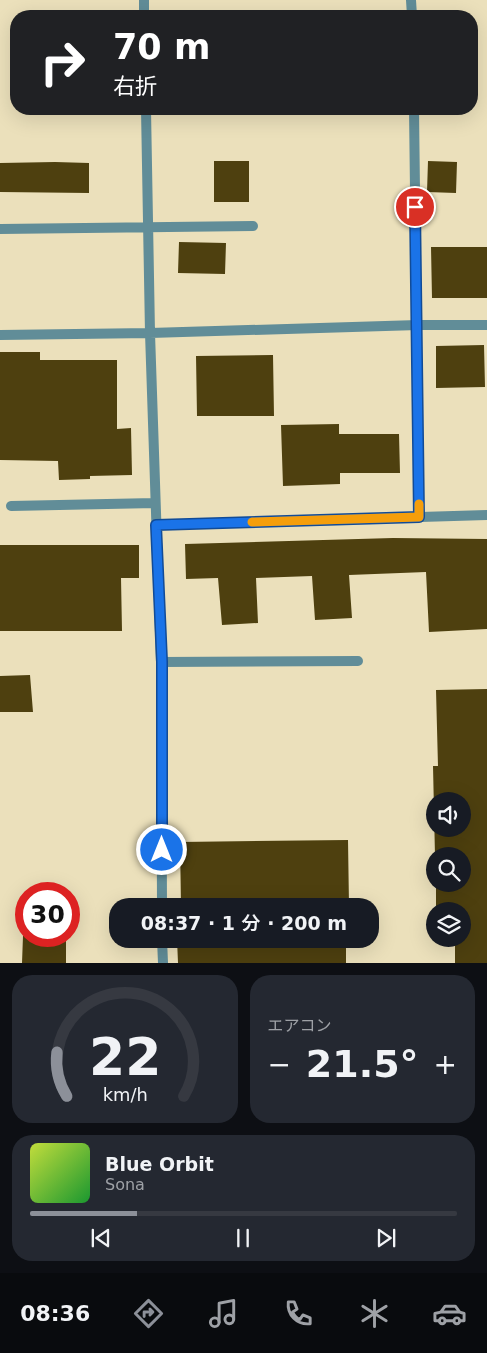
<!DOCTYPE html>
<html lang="ja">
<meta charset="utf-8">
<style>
:root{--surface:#171b24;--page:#242831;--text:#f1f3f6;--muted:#9ea1a6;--line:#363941;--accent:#8c9099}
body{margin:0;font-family:"DejaVu Sans","Noto Sans JP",sans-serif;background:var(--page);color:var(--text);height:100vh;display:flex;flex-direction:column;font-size:19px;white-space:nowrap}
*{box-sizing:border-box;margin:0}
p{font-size:16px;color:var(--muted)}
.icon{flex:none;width:28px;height:28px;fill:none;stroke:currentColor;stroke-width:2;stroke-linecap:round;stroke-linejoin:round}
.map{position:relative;height:963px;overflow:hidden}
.panel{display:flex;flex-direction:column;gap:12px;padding:12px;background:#0d0f14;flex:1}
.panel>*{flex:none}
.top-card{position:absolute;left:10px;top:10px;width:468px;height:105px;border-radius:20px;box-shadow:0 5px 20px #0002;background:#202124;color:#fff;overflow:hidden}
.controls{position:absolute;left:426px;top:792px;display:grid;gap:10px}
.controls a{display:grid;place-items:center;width:45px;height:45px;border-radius:50%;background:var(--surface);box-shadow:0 5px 20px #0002;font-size:25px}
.speed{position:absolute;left:15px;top:882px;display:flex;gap:10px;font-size:25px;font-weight:700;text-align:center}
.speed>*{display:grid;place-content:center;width:65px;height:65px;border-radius:50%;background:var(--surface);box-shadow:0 5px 20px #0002;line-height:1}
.speed .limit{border:8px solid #d22;background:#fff;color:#111}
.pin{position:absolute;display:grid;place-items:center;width:42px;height:42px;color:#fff;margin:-21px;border:2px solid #fff;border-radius:50%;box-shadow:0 1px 5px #0007}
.me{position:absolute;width:55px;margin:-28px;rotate:0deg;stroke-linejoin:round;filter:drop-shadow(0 0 4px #0008)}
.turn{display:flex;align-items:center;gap:18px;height:105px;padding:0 20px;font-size:22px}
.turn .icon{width:65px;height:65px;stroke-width:2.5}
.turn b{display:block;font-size:35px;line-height:42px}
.big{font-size:38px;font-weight:600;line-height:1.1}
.panel .card{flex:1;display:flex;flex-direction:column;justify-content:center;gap:8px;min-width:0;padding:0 18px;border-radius:20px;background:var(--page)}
.panel .dial{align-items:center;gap:0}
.dial svg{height:130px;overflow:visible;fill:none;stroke:var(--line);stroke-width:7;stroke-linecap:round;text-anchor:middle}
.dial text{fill:var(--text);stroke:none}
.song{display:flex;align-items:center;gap:15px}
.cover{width:60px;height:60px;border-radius:8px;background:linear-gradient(135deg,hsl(70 70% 55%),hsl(130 70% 35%))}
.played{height:5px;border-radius:2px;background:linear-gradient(90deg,var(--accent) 25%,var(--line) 25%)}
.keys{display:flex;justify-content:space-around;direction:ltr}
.heat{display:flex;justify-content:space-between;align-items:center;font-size:28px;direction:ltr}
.panel .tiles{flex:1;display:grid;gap:12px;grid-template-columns:1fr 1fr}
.card:last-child{grid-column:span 2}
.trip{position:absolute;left:109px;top:898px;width:270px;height:50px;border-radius:20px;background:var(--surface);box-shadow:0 5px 20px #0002;font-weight:600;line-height:50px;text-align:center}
.dock{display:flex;height:80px;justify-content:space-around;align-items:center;background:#090b0e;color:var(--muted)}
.dock .icon{width:35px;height:35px}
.dock .on{color:var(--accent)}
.dock b{font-size:22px;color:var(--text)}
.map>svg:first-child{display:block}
.building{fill:#4e400f;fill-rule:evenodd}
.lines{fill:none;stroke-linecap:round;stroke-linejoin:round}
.minor{stroke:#618d98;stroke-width:10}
.route-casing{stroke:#114b97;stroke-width:12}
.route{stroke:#1a73e8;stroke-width:9}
.slow{stroke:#f59e0b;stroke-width:9}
</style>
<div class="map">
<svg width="487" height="963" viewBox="0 0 487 963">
<rect width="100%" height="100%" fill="#ebe0bb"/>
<!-- building -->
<path class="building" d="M214,161h35v41h-35z
M428,161l29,1 -1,31 -29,-1z
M55,162l34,1v30l-89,-1v-29z
M179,242l47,1 -1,31 -47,-1z
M431,247h56v51h-55z
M484,345l1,42 -49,1v-42z
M0,352h40v8h77v69l14,-1 1,47 -42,1v3l-31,1 -1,-19 -58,-1z
M273,355l1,61h-77l-1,-60z
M339,424v10h60l1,39h-60v11l-57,2 -2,-61z
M393,538l94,1v90l-58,3 -3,-60 -77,3 3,43 -37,2 -3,-44 -56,2 2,45 -36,2 -4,-47 -32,1 -1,-35z
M0,545h139v33h-18l1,53h-122z
M30,675l3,37h-33v-36z
M487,689v274h-32v-24h7v-28h-7v-3h-19v-24h26v-28h-27l-2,-90h5l-2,-76zM435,801h27v28h-27z
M348,840l1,66h-168l-1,-64z
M23,936h43v27h-44z
M177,939h169v24h-168z"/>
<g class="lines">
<!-- minor -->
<path class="minor" d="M144,0v16
M411,0l1,16
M146,109l4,224 11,329 1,244
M414,109l5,408
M0,229l253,-3
M0,335l150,-2 268,-8h69
M11,506l144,-3
M156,525l331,-10
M161,662l197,-1
M162,939l1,24"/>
</g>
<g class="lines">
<!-- route casing -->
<g class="route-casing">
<path id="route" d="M162,850v-188l-6,-137 263,-8 -4,-310"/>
</g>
<!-- route -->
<use href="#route" class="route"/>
<!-- slow -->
<path class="slow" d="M252,522l167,-5v-13"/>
</g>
</svg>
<div class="controls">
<a><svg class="icon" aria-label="sound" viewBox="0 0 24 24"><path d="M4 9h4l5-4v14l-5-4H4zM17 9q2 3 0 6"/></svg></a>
<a><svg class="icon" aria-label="search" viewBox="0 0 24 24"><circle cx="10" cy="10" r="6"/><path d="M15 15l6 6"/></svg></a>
<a><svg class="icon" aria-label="layers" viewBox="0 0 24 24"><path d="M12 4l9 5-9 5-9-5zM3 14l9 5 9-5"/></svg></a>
</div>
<div class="speed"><div class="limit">30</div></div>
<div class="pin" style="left:415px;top:207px;background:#d93025"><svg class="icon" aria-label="arrive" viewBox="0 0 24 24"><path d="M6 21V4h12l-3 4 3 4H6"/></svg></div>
<svg class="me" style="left:162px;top:850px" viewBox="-20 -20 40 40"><circle r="17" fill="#1a73e8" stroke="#fff" stroke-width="3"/><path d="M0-11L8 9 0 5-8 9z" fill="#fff"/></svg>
<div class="trip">08:37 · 1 分 · 200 m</div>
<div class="top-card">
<div class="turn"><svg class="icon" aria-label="right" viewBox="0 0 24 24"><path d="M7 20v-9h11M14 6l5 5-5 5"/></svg><div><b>70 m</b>右折</div></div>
</div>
</div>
<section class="panel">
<div class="tiles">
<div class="card dial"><svg viewBox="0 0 100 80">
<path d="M14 69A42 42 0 1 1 86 69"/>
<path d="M14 69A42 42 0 0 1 8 42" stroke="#8c9099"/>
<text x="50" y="56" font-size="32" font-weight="700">22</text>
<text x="50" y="72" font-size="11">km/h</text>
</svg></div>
<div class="card"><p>エアコン</p>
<div class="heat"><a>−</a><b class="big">21.5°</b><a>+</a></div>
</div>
<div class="card">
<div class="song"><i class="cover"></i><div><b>Blue Orbit</b><p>Sona</p></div></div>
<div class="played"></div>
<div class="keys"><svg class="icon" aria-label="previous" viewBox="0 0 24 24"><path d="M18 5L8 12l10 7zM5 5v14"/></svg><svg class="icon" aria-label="pause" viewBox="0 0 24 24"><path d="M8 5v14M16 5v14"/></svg><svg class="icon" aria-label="next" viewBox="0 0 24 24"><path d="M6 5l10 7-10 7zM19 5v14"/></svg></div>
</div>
</div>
</section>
<nav class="dock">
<b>08:36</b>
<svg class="icon on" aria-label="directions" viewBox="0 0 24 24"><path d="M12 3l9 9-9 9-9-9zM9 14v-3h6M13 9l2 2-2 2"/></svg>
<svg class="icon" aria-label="music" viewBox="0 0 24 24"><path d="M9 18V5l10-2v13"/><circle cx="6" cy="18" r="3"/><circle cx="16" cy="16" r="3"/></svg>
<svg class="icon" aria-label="phone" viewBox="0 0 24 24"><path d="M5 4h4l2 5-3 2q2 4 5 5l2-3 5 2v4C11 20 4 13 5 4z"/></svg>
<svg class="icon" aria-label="climate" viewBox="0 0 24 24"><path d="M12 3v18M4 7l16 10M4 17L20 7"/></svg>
<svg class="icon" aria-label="car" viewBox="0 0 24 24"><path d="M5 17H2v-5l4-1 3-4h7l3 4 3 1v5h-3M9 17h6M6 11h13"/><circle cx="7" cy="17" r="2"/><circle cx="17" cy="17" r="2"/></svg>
</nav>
